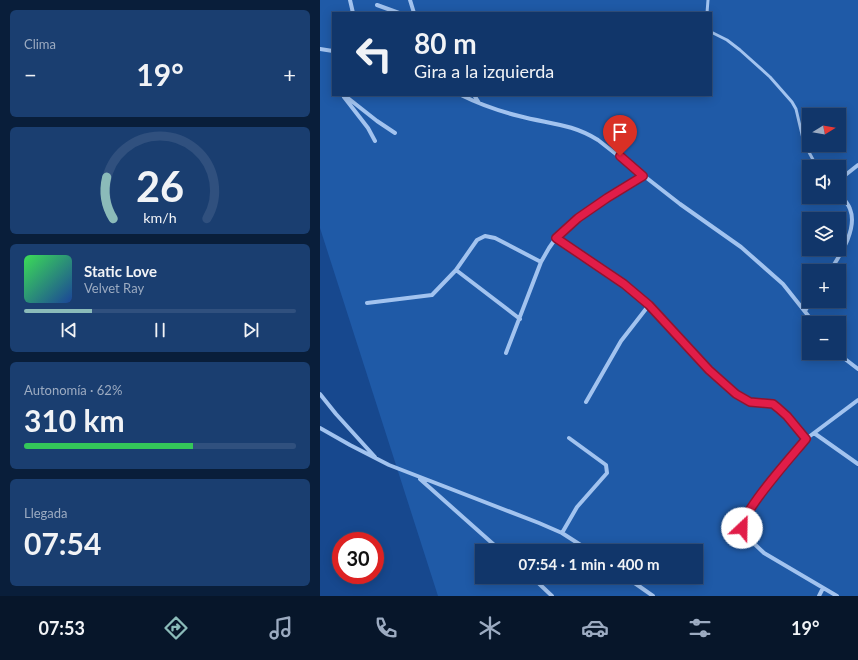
<!DOCTYPE html>
<html lang="es">
<meta charset="utf-8">
<style>
:root{--surface:#11366a;--page:#1a3e70;--text:#f1f3f6;--muted:#9cabc1;--line:#30507e;--accent:#8bbbb9}
body{margin:0;font-family:Lato,sans-serif;background:var(--page);color:var(--text);height:100vh;display:flex;flex-direction:column;font-size:15px;white-space:nowrap}
*{box-sizing:border-box;margin:0}
p{font-size:13px;color:var(--muted)}
.icon{flex:none;width:22px;height:22px;fill:none;stroke:currentColor;stroke-width:2;stroke-linecap:round;stroke-linejoin:round}
.map{position:relative;flex:1;overflow:hidden}
.details{display:flex;flex-direction:column;gap:10px;padding:10px;background:#091e3a;width:320px}
.details>*{flex:none}
.banner{position:absolute;left:12px;top:12px;width:380px;height:84px;border-radius:0px;box-shadow:0 2px 10px #0003,0 0 0 1px var(--line);background:#11366a;color:var(--text);overflow:hidden}
.needle{width:26px;rotate:79deg}
.controls{position:absolute;left:482px;top:108px;display:grid;gap:8px}
.controls a{display:grid;place-items:center;width:44px;height:44px;border-radius:0px;background:var(--surface);box-shadow:0 2px 10px #0003,0 0 0 1px var(--line);font-size:20px}
.speed{position:absolute;left:12px;top:532px;display:flex;gap:8px;font-size:20px;font-weight:700;text-align:center}
.speed>*{display:grid;place-content:center;width:52px;height:52px;border-radius:50%;background:var(--surface);box-shadow:0 2px 10px #0003,0 0 0 1px var(--line);line-height:1}
.speed .limit{border:6px solid #d22;background:#fff;color:#111}
.pin{position:absolute;display:grid;place-items:center;width:34px;height:34px;color:#fff;margin:-41px -17px;border-radius:50% 50% 50% 0;rotate:-45deg;box-shadow:0 0 4px #0007}
.pin .icon{rotate:45deg}
.me{position:absolute;width:44px;margin:-22px;rotate:24deg;stroke-linejoin:round;filter:drop-shadow(0 0 3px #0008)}
.turn{display:flex;align-items:center;gap:14px;height:84px;padding:0 16px;font-size:18px}
.turn .icon{width:52px;height:52px;stroke-width:2.5}
.turn b{display:block;font-size:28px;line-height:34px}
.big{font-size:30px;font-weight:700;line-height:1.1}
.details .widget{flex:1;display:flex;flex-direction:column;justify-content:center;gap:6px;min-width:0;padding:0 14px;border-radius:6px;background:var(--page)}
.details .dial{align-items:center;gap:0}
.dial svg{height:104px;overflow:visible;fill:none;stroke:var(--line);stroke-width:7;stroke-linecap:round;text-anchor:middle}
.dial text{fill:var(--text);stroke:none}
.song{display:flex;align-items:center;gap:12px}
.cover{width:48px;height:48px;border-radius:6px;background:linear-gradient(135deg,hsl(130 70% 55%),hsl(220 70% 35%))}
.played{height:4px;border-radius:2px;background:linear-gradient(90deg,var(--accent) 25%,var(--line) 25%)}
.keys{display:flex;justify-content:space-around;direction:ltr}
.heat{display:flex;justify-content:space-between;align-items:center;font-size:22px;direction:ltr}
.charge{height:6px;border-radius:3px;background:linear-gradient(90deg,#34c759 62%,var(--line) 0)}
.trip{position:absolute;left:155px;top:544px;width:228px;height:40px;border-radius:0px;background:var(--surface);box-shadow:0 2px 10px #0003,0 0 0 1px var(--line);font-weight:700;line-height:40px;text-align:center}
.tabs{display:flex;height:64px;justify-content:space-around;align-items:center;background:#07162a;color:var(--muted)}
.tabs .icon{width:28px;height:28px}
.tabs .on{color:var(--accent)}
.tabs b{font-size:18px;color:var(--text)}
main{display:flex;flex:1;min-height:0}
.map>svg:first-child{display:block}
.green{fill:#1f5aa7;fill-rule:evenodd}
.lines{fill:none;stroke-linecap:round;stroke-linejoin:round}
.lane{stroke:#a2c3ef;stroke-width:3}
.street{stroke:#a2c3ef;stroke-width:4}
.route-casing{stroke:#92132f;stroke-width:10}
.route{stroke:#e11d48;stroke-width:7}
</style>
<main>
<section class="details">
<div class="widget"><p>Clima</p>
<div class="heat"><a>−</a><b class="big">19°</b><a>+</a></div>
</div>
<div class="widget dial"><svg viewBox="0 0 100 80">
<path d="M14 69A42 42 0 1 1 86 69"/>
<path d="M14 69A42 42 0 0 1 9 37" stroke="#8bbbb9"/>
<text x="50" y="56" font-size="32" font-weight="700">26</text>
<text x="50" y="72" font-size="11">km/h</text>
</svg></div>
<div class="widget">
<div class="song"><i class="cover"></i><div><b>Static Love</b><p>Velvet Ray</p></div></div>
<div class="played"></div>
<div class="keys"><svg class="icon" aria-label="previous" viewBox="0 0 24 24"><path d="M18 5L8 12l10 7zM5 5v14"/></svg><svg class="icon" aria-label="pause" viewBox="0 0 24 24"><path d="M8 5v14M16 5v14"/></svg><svg class="icon" aria-label="next" viewBox="0 0 24 24"><path d="M6 5l10 7-10 7zM19 5v14"/></svg></div>
</div>
<div class="widget"><p>Autonomía · 62%</p><b class="big">310 km</b><div class="charge"></div></div>
<div class="widget"><p>Llegada</p><b class="big">07:54</b></div>
</section>
<div class="map">
<svg width="538" height="596" viewBox="0 0 538 596">
<rect width="100%" height="100%" fill="#17488e"/>
<!-- green -->
<path class="green" d="M0,0h538v596h-420l-118,-368zM13,13h378v82h-378zM489,115h30v30h-30zM489,167h30v30h-30zM489,219h30v30h-30zM489,271h30v30h-30zM489,323h30v30h-30zM162,551h214v26h-214z"/>
<g class="lines">
<!-- lane -->
<path class="lane" d="M387,13l1,-13
M391,32l16,8 13,10 30,27 22,25 4,7 8,34 13,24"/>
<!-- street -->
<path class="street" d="M30,0l3,13
M90,0l4,13
M57,5l22,8
M0,49l13,2
M24,95l33,26 18,12
M141,95c18,9 38,16 58,21 29,8 52,7 79,24l82,64 61,43 42,37 31,39
M154,95l5,8
M24,97l24,31 7,13
M519,180l19,-15
M236,238c32,21 67,41 94,68 29,29 54,67 88,90 12,8 27,4 40,11l28,32
M136,270l64,49
M510,271c10,-16 28,-42 20,-62 -2,-6 -7,-11 -11,-15
M47,303l65,-8 24,-25 21,-30 8,-4 10,2 46,24
M485,311l6,-10
M186,353l35,-91 8,-14 7,-10 23,-20 28,-20 36,-22
M519,353l6,6 13,10
M0,394l16,20 39,43
M266,402l35,-61 28,-36
M0,428l30,17 39,20 150,58 23,10 28,18
M494,433l44,31
M100,479l81,72
M242,533l15,-26 30,-34 -1,-8 -37,-27
M212,577l20,19
M306,577l27,19
M499,596l4,-8
M517,596l-73,-43 -20,-19 -2,-10 6,-12 31,-42 27,-31 52,-39"/>
</g>
<g class="lines">
<!-- route casing -->
<g class="route-casing">
<path id="route" d="M300,156l23,20 -36,22 -29,20 -22,20 68,46 25,21 60,65 27,24 14,8 23,2 5,4 9,8 19,23c-13,16 -64,72 -64,89"/>
</g>
<!-- route -->
<use href="#route" class="route"/>
</g>
</svg>
<div class="controls">
<a><svg class="needle" viewBox="-14 -14 28 28"><path d="M0-13l5 13h-10z" fill="#e53935"/><path d="M0 13l5-13h-10z" fill="#9cabc1"/></svg></a>
<a><svg class="icon" aria-label="sound" viewBox="0 0 24 24"><path d="M4 9h4l5-4v14l-5-4H4zM17 9q2 3 0 6"/></svg></a>
<a><svg class="icon" aria-label="layers" viewBox="0 0 24 24"><path d="M12 4l9 5-9 5-9-5zM3 14l9 5 9-5"/></svg></a>
<a>+</a>
<a>−</a>
</div>
<div class="speed"><div class="limit">30</div></div>
<div class="pin" style="left:300px;top:156px;background:#d93025"><svg class="icon" aria-label="arrive" viewBox="0 0 24 24"><path d="M6 21V4h12l-3 4 3 4H6"/></svg></div>
<svg class="me" style="left:422px;top:528px" viewBox="-20 -20 40 40"><circle r="19" fill="#fff"/><path d="M0-13L10 11 0 6-10 11z" fill="#e11d48"/></svg>
<div class="trip">07:54 · 1 min · 400 m</div>
<div class="banner">
<div class="turn"><svg class="icon" aria-label="left" viewBox="0 0 24 24"><path d="M17 20v-9H6M10 6l-5 5 5 5"/></svg><div><b>80 m</b>Gira a la izquierda</div></div>
</div>
</div>
</main>
<nav class="tabs">
<b>07:53</b>
<svg class="icon on" aria-label="directions" viewBox="0 0 24 24"><path d="M12 3l9 9-9 9-9-9zM9 14v-3h6M13 9l2 2-2 2"/></svg>
<svg class="icon" aria-label="music" viewBox="0 0 24 24"><path d="M9 18V5l10-2v13"/><circle cx="6" cy="18" r="3"/><circle cx="16" cy="16" r="3"/></svg>
<svg class="icon" aria-label="phone" viewBox="0 0 24 24"><path d="M5 4h4l2 5-3 2q2 4 5 5l2-3 5 2v4C11 20 4 13 5 4z"/></svg>
<svg class="icon" aria-label="climate" viewBox="0 0 24 24"><path d="M12 3v18M4 7l16 10M4 17L20 7"/></svg>
<svg class="icon" aria-label="car" viewBox="0 0 24 24"><path d="M5 17H2v-5l4-1 3-4h7l3 4 3 1v5h-3M9 17h6M6 11h13"/><circle cx="7" cy="17" r="2"/><circle cx="17" cy="17" r="2"/></svg>
<svg class="icon" aria-label="filters" viewBox="0 0 24 24"><path d="M4 7h16M4 17h16"/><circle cx="9" cy="7" r="2"/><circle cx="15" cy="17" r="2"/></svg>
<b>19°</b>
</nav>
